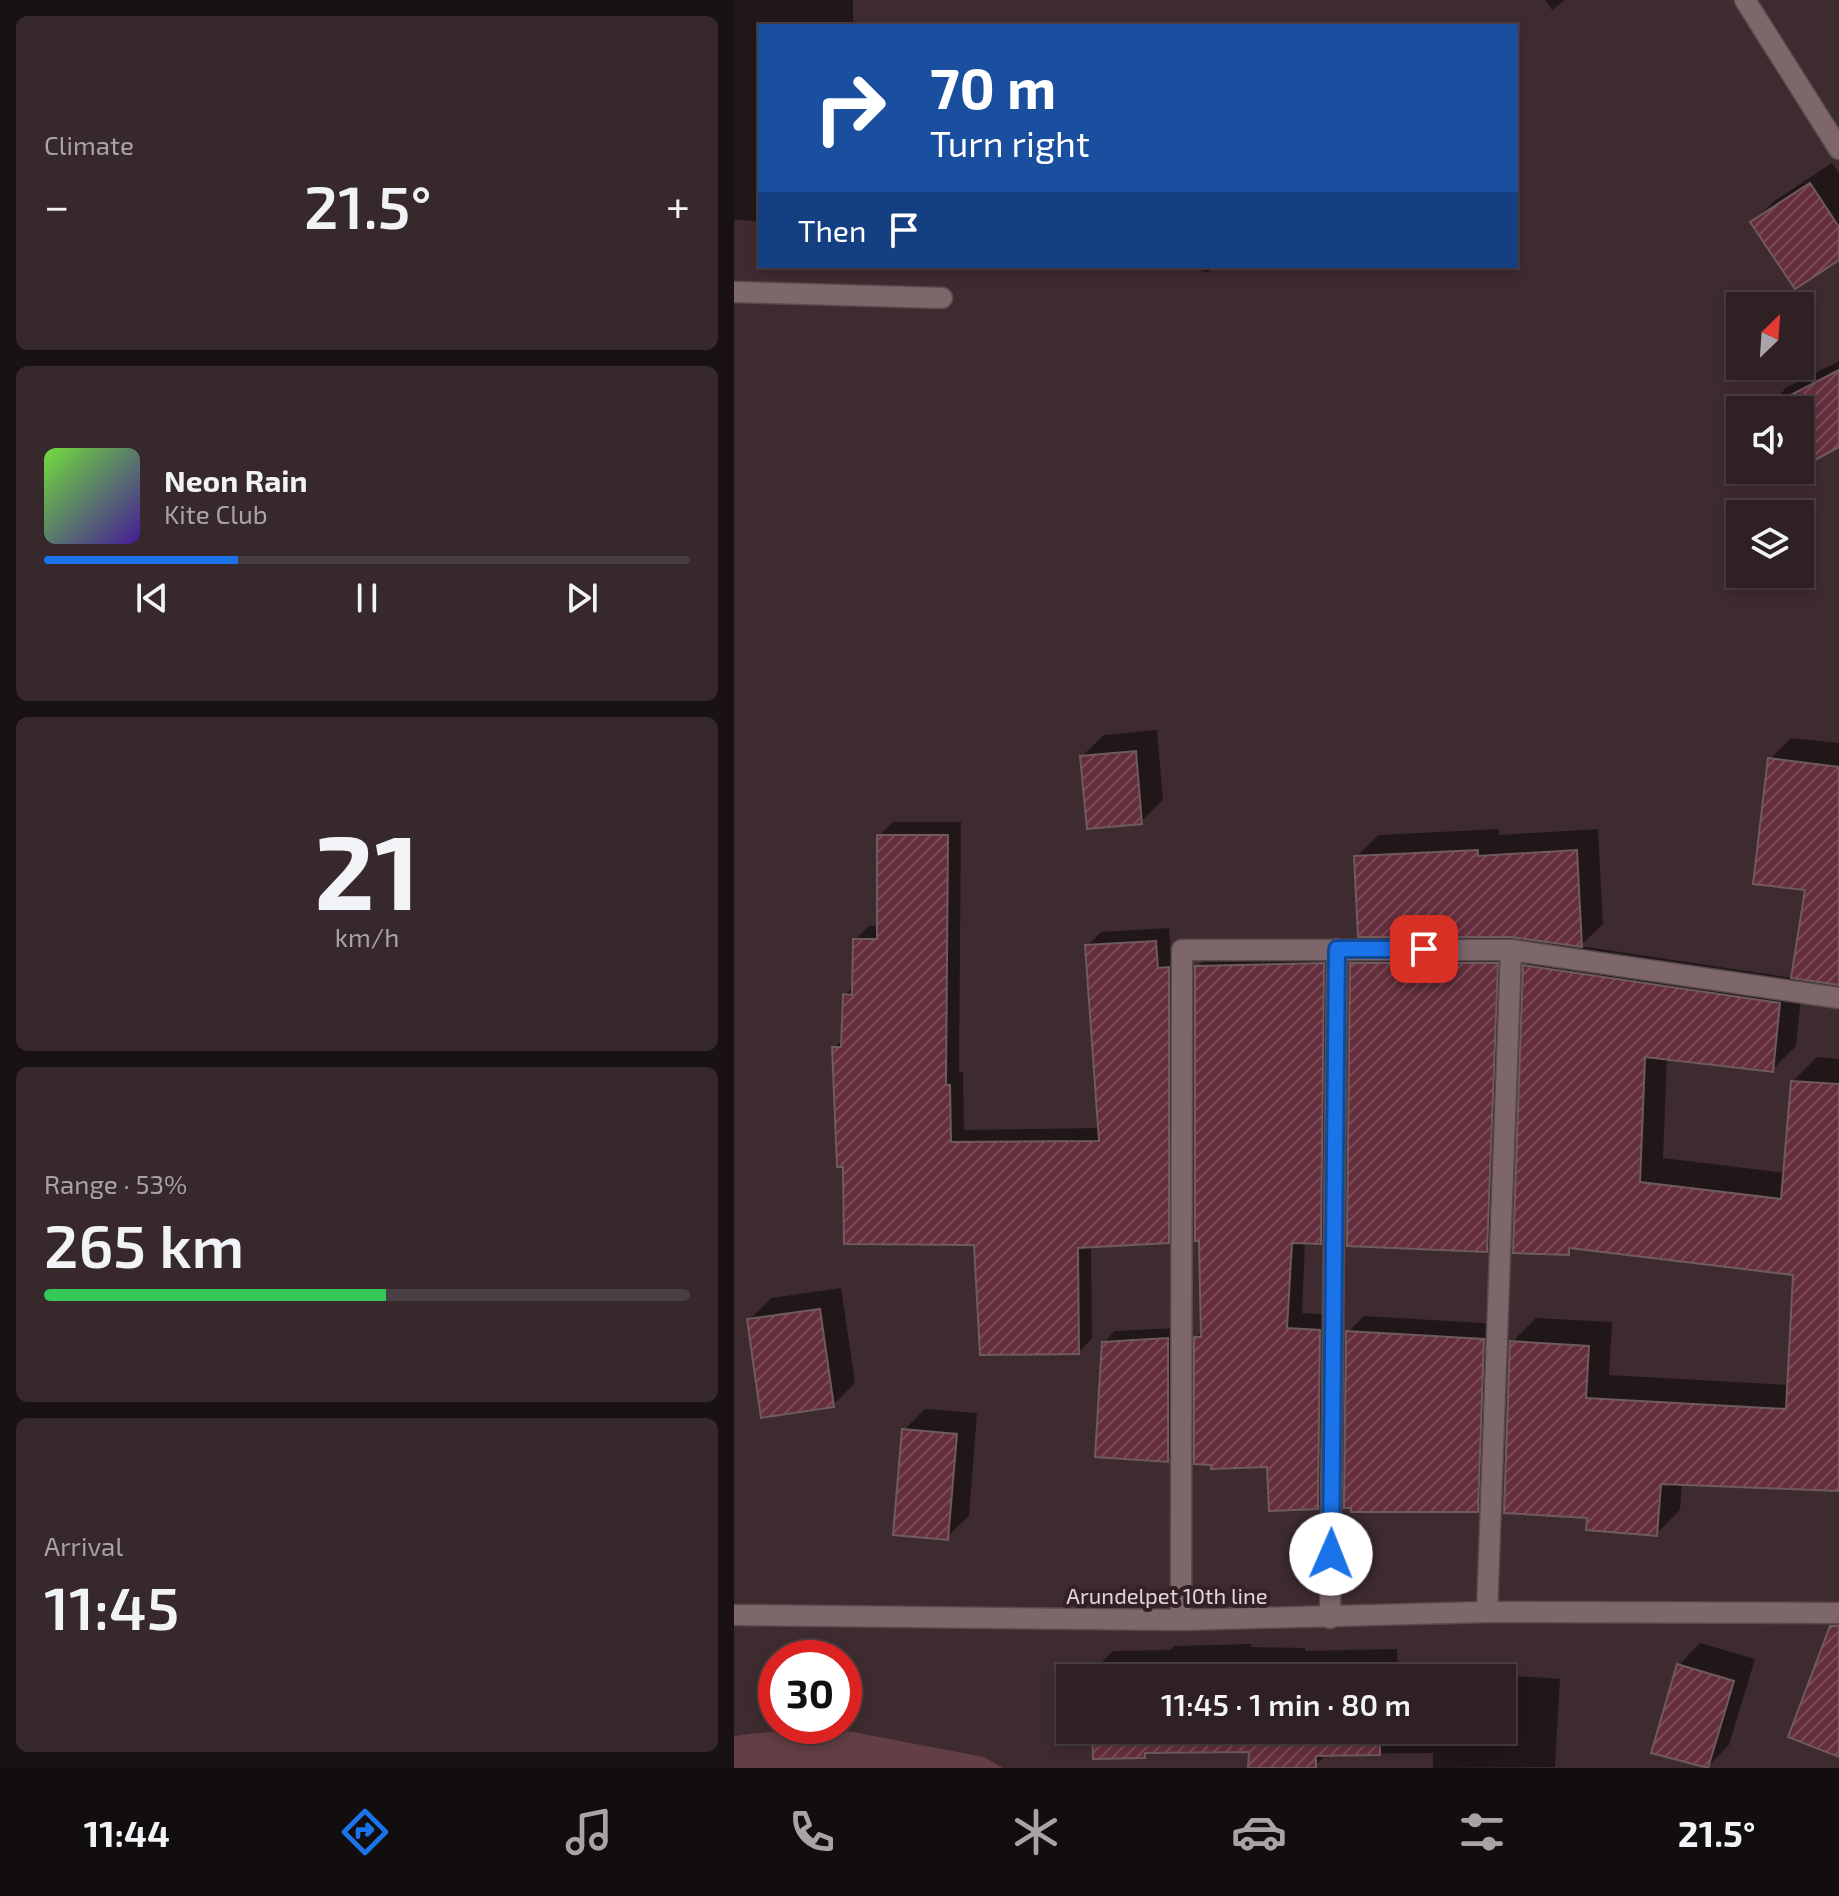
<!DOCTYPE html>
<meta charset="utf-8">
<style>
:root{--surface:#2e2023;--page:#36282b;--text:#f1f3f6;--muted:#a7a3a6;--line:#493e41;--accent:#1a73e8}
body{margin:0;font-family:"Exo 2",sans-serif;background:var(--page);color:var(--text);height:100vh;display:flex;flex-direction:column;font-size:30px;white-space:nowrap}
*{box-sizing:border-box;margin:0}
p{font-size:26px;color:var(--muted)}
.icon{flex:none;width:44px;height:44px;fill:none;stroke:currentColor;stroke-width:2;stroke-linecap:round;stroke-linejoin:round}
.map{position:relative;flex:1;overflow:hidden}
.drawer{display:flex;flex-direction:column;gap:16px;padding:16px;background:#191213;width:734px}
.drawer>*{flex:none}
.banner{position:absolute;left:24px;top:24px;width:760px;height:244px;border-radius:0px;box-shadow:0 4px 12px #0003,0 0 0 2px var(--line);background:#1a4fa0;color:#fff;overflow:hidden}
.needle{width:52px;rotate:25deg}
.tools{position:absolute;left:992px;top:292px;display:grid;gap:16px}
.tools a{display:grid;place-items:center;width:88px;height:88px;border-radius:0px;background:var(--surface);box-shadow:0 4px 12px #0003,0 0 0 2px var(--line);font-size:40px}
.speed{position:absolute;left:24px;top:1640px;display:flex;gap:16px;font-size:40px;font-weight:700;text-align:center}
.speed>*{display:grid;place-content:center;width:104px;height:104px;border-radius:50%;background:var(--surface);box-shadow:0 4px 12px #0003,0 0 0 2px var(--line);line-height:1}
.speed .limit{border:12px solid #d22;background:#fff;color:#111}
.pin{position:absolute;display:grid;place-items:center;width:68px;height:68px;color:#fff;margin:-34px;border-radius:16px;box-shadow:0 4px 12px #0006}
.me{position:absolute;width:88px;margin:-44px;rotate:1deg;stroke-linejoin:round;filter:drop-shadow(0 0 6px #0008)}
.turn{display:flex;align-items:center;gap:28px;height:168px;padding:0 40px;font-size:36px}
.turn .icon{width:104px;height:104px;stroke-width:2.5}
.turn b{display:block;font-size:56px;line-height:68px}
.then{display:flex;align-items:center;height:76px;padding:0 40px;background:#0003;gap:16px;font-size:30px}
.big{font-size:60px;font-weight:600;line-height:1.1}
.drawer .widget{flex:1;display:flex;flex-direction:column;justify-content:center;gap:12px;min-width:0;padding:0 28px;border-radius:12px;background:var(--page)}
.drawer .dial{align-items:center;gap:0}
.dial b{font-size:104px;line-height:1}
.song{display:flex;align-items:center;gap:24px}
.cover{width:96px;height:96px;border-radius:12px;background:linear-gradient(135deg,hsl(100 70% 55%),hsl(260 70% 35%))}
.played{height:8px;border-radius:4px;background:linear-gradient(90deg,var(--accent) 30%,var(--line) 30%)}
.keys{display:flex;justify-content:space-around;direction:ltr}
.heat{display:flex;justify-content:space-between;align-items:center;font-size:44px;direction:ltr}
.charge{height:12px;border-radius:6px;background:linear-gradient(90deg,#34c759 53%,var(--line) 0)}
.trip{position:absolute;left:322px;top:1664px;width:460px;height:80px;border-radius:0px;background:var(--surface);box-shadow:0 4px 12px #0003,0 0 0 2px var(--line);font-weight:600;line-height:80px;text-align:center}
.menu{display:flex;height:128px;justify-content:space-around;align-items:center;background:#120d0e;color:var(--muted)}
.menu .icon{width:56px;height:56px}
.menu .selected{color:var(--accent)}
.menu b{font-size:36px;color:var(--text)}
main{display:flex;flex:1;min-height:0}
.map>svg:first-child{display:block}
.pitch{fill:#633e46}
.shadow{fill:#0007}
.building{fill:url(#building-hatch);stroke:#6f5a5e;stroke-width:2}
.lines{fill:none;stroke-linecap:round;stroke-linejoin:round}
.street-casing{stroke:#59494d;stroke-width:23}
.secondary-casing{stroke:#59494d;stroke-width:23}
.street{stroke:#7d676b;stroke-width:20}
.secondary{stroke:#7d676b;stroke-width:20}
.route-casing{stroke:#114b97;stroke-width:20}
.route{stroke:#1a73e8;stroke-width:14}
.labels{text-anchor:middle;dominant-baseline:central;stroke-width:8;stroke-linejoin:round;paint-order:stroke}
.street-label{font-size:22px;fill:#e2d5d8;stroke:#342125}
</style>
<main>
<section class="drawer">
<div class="widget"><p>Climate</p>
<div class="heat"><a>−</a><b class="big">21.5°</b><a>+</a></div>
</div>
<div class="widget">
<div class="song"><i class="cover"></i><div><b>Neon Rain</b><p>Kite Club</p></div></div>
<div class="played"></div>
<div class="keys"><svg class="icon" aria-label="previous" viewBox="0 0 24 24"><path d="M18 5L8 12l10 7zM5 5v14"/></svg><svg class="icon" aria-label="pause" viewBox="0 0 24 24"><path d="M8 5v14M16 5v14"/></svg><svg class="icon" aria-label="next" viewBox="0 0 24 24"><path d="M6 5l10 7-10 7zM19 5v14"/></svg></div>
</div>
<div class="widget dial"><b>21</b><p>km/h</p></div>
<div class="widget"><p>Range · 53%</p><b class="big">265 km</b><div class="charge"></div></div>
<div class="widget"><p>Arrival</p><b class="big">11:45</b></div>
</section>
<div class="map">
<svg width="1105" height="1768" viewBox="0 0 1105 1768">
<defs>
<pattern id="building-hatch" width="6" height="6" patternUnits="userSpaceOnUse" patternTransform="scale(2)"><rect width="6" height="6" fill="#652e3d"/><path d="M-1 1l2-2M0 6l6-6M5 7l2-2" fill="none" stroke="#7b4b58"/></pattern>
</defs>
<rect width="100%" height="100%" fill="#3e2b2f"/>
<!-- pitch -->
<path class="pitch" d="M87,1726l163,31 19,11h-269v-32z"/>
<!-- shadow -->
<path class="shadow" d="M0,0h119v26h-93v195l-26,-1z
M811,0h20l-13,10z
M1098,163l7,10v85l-86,-36 21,-21z
M460,266h20l-7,7z
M1105,361v84l-39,20v-55h-35l21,-22z
M423,730l6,70 -22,22 -59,-66 22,-21z
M1057,738l48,5v240l-36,-5 -7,68 -24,24 -105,-12 -4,100 123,15 7,-92 24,-24 22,2v431l-157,-7 -2,27 -24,24 -67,-18 -77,-174 24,-24 76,4 -3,53 180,10 6,-112 -220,-26 -7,6 -43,-287 26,-25 -195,-84 22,-22 121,-6v6l99,-6 5,95 -23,22 213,32 14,-89 -37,-130z
M159,822h68l-2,250h4l1,58 136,-2 -13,-182 14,-14 68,-4 2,27h11l-1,272 -13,14 -77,4 1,93 -13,14 -103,-109 -131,-78 -11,-117 9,-9 2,-44 9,-9 1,-46 14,-14h10v-90z
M642,940h145l-11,285 -24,25 -134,-286z
M604,949l-3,278 -15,15h-15l-3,71 32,2 -1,177 -16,15 -48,-42 -73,-127 7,-7 -6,-364 15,-15z
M107,1288l14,95 -22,22 -84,-85 22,-22z
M630,1316l135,8 -6,169 -16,17 -129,-178z
M445,1328l-1,121 -11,11 -63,-118 11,-11z
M191,1409l52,4 -8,103 -22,21 -43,-107z
M966,1643l55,16 -26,86 -22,22 -28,-102z
M517,1644v3l54,1v3l92,-2 1,19 162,11 -5,88 -122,1v-15l-106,1 -12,12 -64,-16 -102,1 -5,5 -50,-26h408v-52h-409v-7l20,-20 57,-1 4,-4z"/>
<!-- building -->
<path class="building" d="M1076,183l29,44v33l-44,29 -45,-67z
M1105,370v77l-39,21v-58h-38z
M402,751l6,73 -55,5 -7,-73z
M1034,758l71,9v218l-48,-7 14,-88 -52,-6z
M143,835h71l-2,250h4l1,57 148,-1 -14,-196 71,-4 2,27 11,-1v276l-91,5 1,106 -99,1 -6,-110 -130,-1 -1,-77h-6l-5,-120h9l2,-53 9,1 1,-56h24z
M744,850v6l99,-6 5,97 -71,-10h-153l-4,-81z
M590,963l-3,281 -29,-1 -5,85 33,2 -2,179 -49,2 -2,-44 -56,2v-4l-17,-1v-127h7l-2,-96h-4v-275z
M616,963h148l-11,289 -140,-6z
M789,965l257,38 -7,69 -128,-15 -5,125 141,17 10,-118 48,3v407l-178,-7 -4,52 -71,-6 1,-12 -83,-5 6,-172 79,5 -3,52 200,11 7,-134 -224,-27v7l-56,-2z
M86,1309l14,98 -73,11 -14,-99z
M612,1331l138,8 -6,173h-127v-4h-7z
M434,1338v124l-73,-5 7,-115z
M168,1429l55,5 -9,106 -55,-5z
M1096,1626h9v131l-51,-20z
M498,1663v2l54,2v3l93,-2v10h-288v-8l62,-1v-4z
M943,1664l57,17 -26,87 -57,-15z
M358,1730h288v25l-64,1v12h-68l1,-16 -104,1v5l-52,1z"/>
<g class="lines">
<!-- street casing -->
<g class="street-casing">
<path id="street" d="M0,292l208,6
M753,1612l24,-662
M0,1615l447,5 306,-8 352,1
M596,1618l7,-669
M447,1620l1,-670h329l328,48"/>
</g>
<!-- secondary casing -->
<g class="secondary-casing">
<path id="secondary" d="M1011,0l94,149"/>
</g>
<!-- street -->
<use href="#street" class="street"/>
<!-- secondary -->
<use href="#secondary" class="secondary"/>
</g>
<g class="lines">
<!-- route casing -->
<g class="route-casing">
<path id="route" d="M597,1554l6,-605h87"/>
</g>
<!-- route -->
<use href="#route" class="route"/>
</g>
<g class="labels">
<!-- street labels -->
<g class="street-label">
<text x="433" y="1595">Arundelpet 10th line</text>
</g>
</g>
</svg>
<div class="tools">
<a><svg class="needle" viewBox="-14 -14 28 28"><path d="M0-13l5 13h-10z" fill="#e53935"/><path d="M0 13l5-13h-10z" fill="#a7a3a6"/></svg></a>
<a><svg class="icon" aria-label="sound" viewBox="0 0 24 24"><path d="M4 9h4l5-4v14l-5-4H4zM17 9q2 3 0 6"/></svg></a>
<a><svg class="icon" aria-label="layers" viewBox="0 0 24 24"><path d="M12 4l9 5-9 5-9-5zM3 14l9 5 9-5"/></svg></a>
</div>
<div class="speed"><div class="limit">30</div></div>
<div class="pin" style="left:690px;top:949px;background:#d93025"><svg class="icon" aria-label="arrive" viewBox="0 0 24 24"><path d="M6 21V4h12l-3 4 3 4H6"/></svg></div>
<svg class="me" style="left:597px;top:1554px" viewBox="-20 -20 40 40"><circle r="19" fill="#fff"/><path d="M0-13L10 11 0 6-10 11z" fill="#1a73e8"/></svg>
<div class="trip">11:45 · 1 min · 80 m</div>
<div class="banner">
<div class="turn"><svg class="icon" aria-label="right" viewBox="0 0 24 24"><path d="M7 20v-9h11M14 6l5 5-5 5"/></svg><div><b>70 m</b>Turn right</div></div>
<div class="then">Then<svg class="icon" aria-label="arrive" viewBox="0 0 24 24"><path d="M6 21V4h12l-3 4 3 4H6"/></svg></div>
</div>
</div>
</main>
<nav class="menu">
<b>11:44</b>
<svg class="icon selected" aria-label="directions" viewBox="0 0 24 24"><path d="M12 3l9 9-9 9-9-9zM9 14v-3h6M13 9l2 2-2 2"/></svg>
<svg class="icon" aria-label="music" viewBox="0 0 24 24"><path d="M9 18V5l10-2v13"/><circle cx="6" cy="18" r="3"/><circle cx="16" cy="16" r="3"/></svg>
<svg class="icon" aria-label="phone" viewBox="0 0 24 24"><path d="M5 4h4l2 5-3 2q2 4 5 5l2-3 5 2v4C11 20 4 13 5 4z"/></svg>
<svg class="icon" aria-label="climate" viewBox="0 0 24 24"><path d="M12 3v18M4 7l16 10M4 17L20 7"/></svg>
<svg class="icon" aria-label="car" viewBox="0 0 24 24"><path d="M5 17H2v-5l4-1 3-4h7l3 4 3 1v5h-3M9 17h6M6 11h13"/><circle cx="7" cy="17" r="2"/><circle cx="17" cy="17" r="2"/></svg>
<svg class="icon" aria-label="filters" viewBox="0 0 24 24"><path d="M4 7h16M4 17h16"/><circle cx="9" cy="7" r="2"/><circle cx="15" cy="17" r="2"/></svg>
<b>21.5°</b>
</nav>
